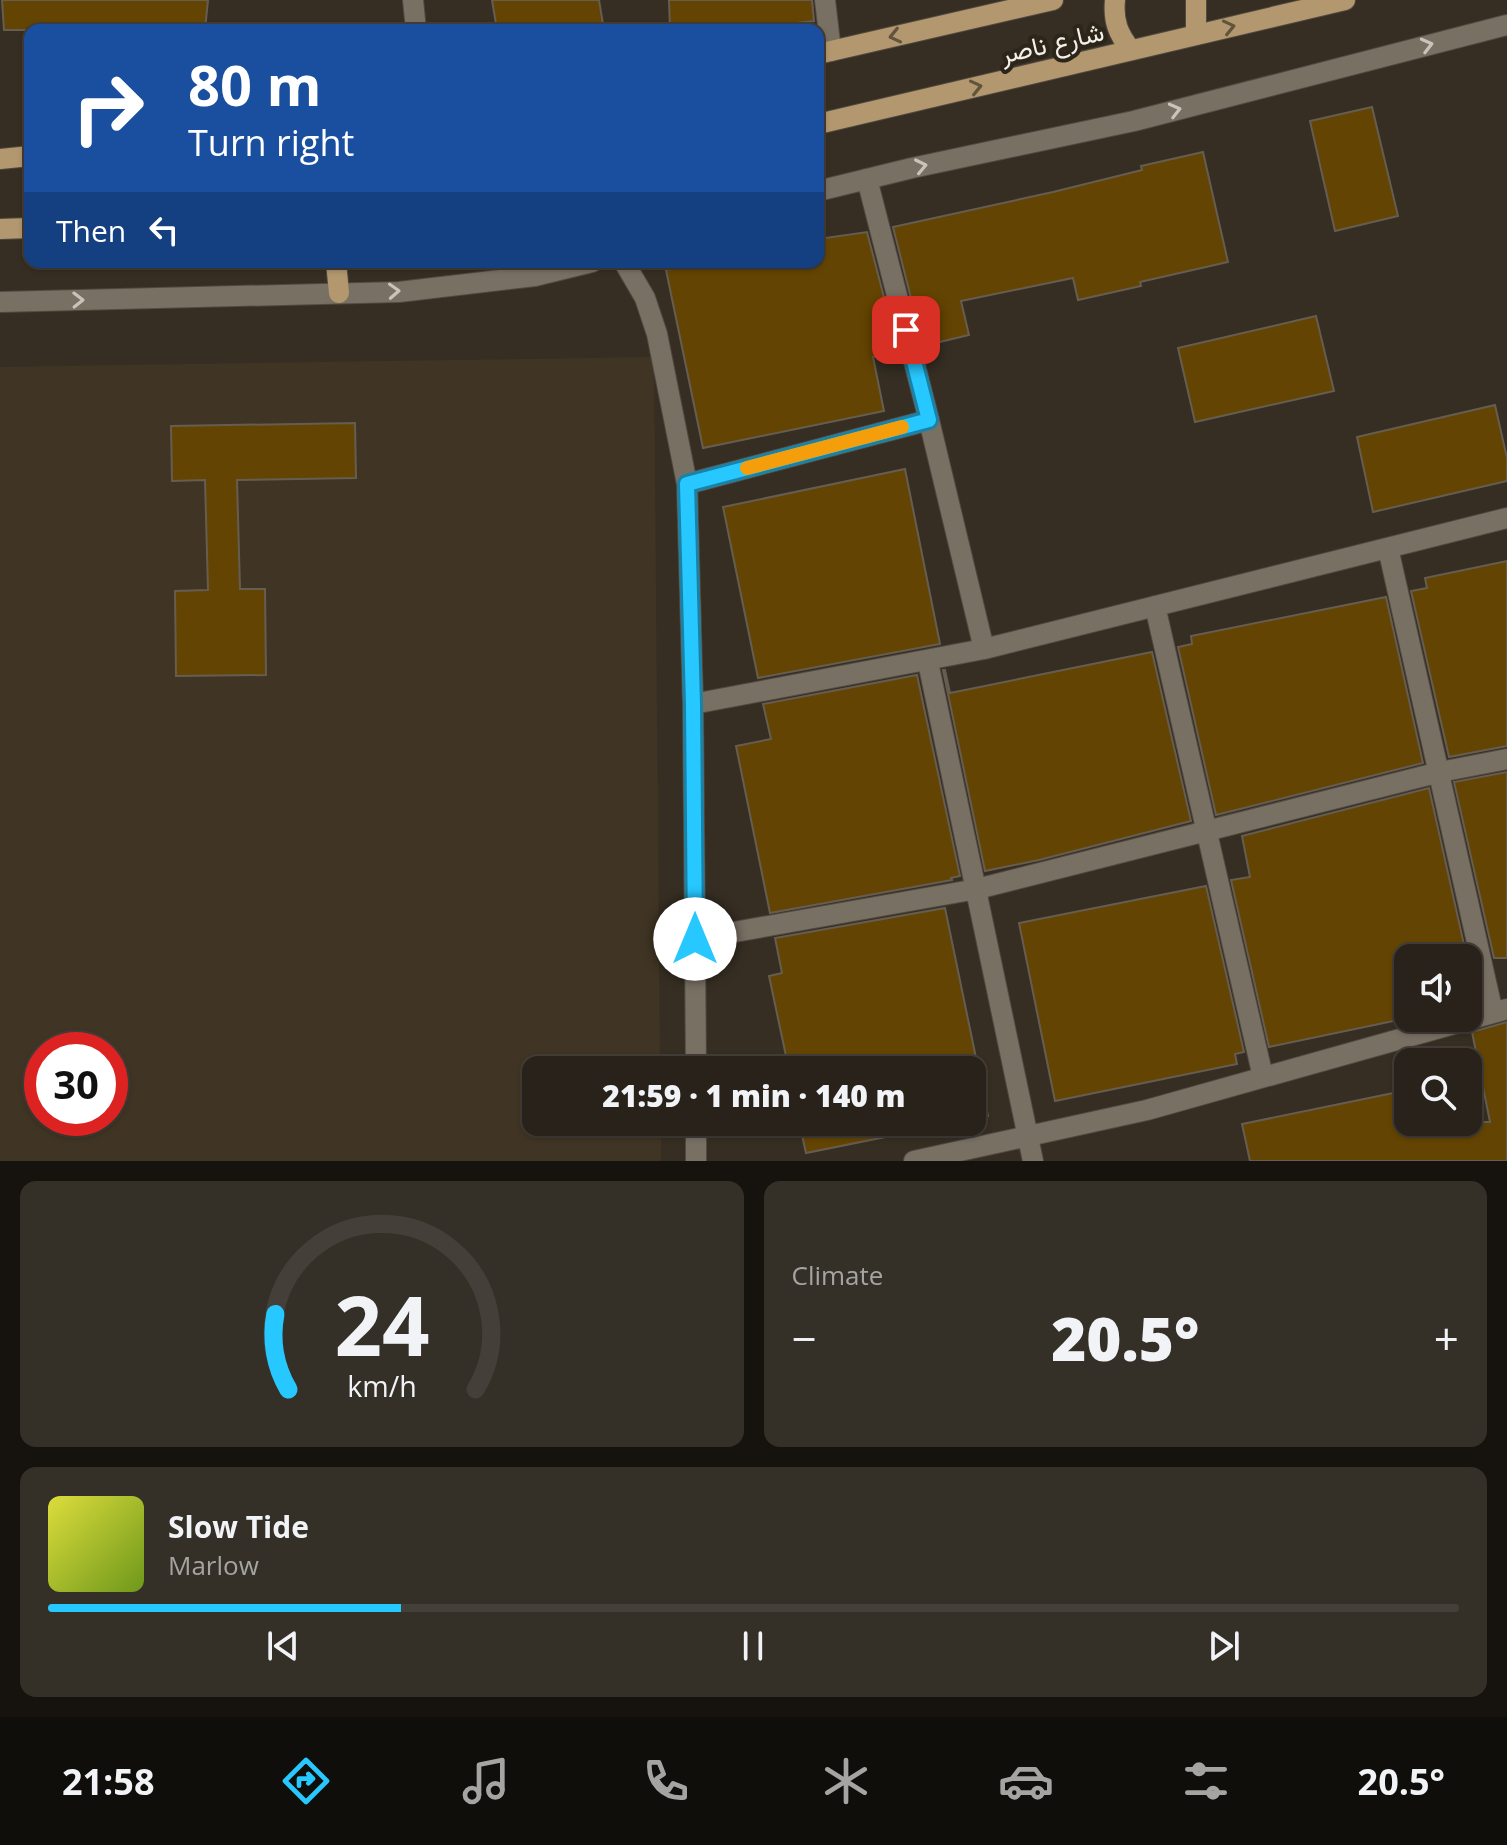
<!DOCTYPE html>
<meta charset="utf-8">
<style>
:root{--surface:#28221a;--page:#342f27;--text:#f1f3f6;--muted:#a5a4a2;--line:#443f39;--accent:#27c8ff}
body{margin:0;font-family:"Open Sans",Vazirmatn,sans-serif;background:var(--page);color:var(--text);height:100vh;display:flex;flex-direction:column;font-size:30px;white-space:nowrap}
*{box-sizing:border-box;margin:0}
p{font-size:26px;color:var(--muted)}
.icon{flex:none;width:44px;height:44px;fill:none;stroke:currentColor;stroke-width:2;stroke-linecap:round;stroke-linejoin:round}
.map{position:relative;height:1161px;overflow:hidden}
.panel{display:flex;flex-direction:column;gap:20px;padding:20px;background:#16130e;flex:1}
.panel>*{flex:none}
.top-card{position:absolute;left:24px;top:24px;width:800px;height:244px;border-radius:16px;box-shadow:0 2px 6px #0004,0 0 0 2px var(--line);background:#1a4fa0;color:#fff;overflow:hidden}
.buttons{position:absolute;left:1394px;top:944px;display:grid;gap:16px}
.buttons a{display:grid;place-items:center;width:88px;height:88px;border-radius:16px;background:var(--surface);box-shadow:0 2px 6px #0004,0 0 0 2px var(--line);font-size:40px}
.speed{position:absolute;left:24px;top:1032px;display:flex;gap:16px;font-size:40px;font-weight:700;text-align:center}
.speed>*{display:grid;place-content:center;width:104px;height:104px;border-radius:50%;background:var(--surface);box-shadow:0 2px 6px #0004,0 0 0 2px var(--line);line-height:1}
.speed .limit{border:12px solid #d22;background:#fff;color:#111}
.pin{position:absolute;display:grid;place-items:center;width:68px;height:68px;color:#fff;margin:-34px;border-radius:16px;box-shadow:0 4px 12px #0006}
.me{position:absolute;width:88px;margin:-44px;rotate:0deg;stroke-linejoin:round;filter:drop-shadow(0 0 6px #0008)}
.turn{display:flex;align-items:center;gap:28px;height:168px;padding:0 32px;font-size:36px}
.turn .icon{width:104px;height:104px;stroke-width:2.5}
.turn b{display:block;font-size:56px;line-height:68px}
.then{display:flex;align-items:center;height:76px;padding:0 32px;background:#0003;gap:16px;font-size:30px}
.big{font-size:60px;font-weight:800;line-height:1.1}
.panel .card{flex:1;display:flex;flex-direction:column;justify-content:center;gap:12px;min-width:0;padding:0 28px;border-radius:16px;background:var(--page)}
.panel .dial{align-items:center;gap:0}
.dial svg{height:208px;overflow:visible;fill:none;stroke:var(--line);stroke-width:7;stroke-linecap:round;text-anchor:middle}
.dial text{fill:var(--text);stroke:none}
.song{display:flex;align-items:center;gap:24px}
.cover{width:96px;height:96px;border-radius:12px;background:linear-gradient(135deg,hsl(60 70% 55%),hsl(80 70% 35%))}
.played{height:8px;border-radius:4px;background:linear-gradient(90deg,var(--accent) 25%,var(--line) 25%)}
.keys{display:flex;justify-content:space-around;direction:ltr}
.heat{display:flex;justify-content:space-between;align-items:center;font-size:44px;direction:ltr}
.panel .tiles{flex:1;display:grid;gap:20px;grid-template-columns:1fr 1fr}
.card:last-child{grid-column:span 2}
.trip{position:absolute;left:522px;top:1056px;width:464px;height:80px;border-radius:16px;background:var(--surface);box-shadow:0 2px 6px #0004,0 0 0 2px var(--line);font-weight:800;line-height:80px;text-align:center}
.dock{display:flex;height:128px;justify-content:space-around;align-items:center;background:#100e0a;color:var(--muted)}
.dock .icon{width:56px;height:56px}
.dock .selected{color:var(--accent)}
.dock b{font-size:36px;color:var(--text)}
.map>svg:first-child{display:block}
.built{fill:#403524;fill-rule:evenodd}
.building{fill:#644402;stroke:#665d51;stroke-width:2}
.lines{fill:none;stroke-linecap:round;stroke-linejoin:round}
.minor-casing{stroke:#514a41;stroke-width:22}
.tertiary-casing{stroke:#514a41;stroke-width:22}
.primary-casing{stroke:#514a41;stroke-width:22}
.minor{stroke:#797064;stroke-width:20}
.tertiary{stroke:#797064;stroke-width:20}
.primary{stroke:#b3976e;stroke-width:20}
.oneway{stroke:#62533c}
.oneway2{stroke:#c9c3ba}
.route-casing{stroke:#1982a6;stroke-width:20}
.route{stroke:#27c8ff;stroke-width:14}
.slow{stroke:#f59e0b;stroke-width:14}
.labels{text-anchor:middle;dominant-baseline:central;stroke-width:8;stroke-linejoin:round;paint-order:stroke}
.street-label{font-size:26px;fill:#f4efe8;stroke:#2c251a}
</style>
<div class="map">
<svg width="1507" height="1161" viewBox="0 0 1507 1161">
<rect width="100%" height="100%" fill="#362e23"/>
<!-- built -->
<path class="built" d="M654,357l6,713h-124v52h125v39h-661v-794zM42,1050h68v68h-68z"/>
<!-- building -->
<path class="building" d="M2,0h206l-3,30h-201z
M492,0h107l5,30h-107z
M669,0h143l2,21 -77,9h-67z
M1372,107l26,109 -63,15 -25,-110z
M1203,152l25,110 -88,20 1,4 -63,14 -5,-22 -112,23 8,34 -46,11 -30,-119 160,-35 89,-22 -1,-4z
M867,232l31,119 -25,6 11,54 -181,37 -37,-178 41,-8h111v-23z
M1316,316l18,75 -139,31 -17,-74z
M1495,405l12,53v23l-134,31 -16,-75z
M355,423l1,55 -119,2 3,109h25l1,86 -90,1 -1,-85 33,-1 -3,-110 -33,1 -1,-55z
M905,469l35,175 -182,34 -35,-171z
M1507,561v185l-58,11 -38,-166 16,-3 -2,-10z
M1386,597l37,166 -207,52 -38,-168 14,-3 -1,-8z
M1152,652l39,169 -152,39 -54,11 -42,-201h2l5,23z
M917,675l43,201 -9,2 1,2 -182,33 -34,-167 35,-7 -8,-35z
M1507,772v186h-13l-40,-176z
M1429,788l38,170h-59v60l-139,29 -38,-167 19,-3 -8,-41z
M1206,886l38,166 -9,2 2,10 -182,37 -36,-178z
M945,908l43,208 -16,4v-50h-183l-20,-94 13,-3 -7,-35z
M1507,1022v139h-257l-8,-37 166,-34v32h82l-18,-90z
M799,1122h161l-154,31z"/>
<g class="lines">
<!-- minor casing -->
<g class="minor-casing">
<path id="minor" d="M413,0l3,30
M825,0l6,51
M867,179l62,241 55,229
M624,262l21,36 12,36 30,150 6,220 3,366
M687,484l242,-64
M1388,548l105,465
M1155,606l108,471
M928,662l105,499
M693,704l291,-55 523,-131
M695,939l282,-50 463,-117 67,-13
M696,1122v39
M914,1161l233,-51 360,-101"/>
</g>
<!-- tertiary casing -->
<g class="tertiary-casing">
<path id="tertiary" d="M818,191l94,-23 222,-47 373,-96
M0,302l399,-10 136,-16 57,-14"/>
</g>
<!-- primary casing -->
<g class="primary-casing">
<path id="primary" d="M1115,0c-2,21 3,34 16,50
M1196,0v35
M818,54l235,-54
M818,124l527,-124
M0,159l30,-3
M0,229l30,-1
M336,262l3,31"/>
</g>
<!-- minor -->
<use href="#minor" class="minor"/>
<!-- tertiary -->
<use href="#tertiary" class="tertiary"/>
<!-- primary -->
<use href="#primary" class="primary"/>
</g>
<!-- one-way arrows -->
<defs><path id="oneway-chevron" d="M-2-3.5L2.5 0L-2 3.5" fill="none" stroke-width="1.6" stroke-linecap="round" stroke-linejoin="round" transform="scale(2)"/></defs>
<g class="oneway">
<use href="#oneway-chevron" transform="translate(1229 27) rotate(-13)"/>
<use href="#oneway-chevron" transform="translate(895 36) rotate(167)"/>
<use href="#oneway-chevron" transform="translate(976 87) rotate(-13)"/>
</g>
<g class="oneway2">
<use href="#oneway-chevron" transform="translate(1427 45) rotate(-14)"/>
<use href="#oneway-chevron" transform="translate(1175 110) rotate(-14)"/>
<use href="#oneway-chevron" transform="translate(921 166) rotate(-12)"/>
<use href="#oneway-chevron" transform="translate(394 291) rotate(-3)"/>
<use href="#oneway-chevron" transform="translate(78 300) rotate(-1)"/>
</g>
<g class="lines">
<!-- route casing -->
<g class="route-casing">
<path id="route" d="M695,939l-2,-235 -6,-220 242,-64 -23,-90"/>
</g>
<!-- route -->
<use href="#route" class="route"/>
<!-- slow -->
<path class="slow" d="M747,468l155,-41"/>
</g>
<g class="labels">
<!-- street labels -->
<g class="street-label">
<text transform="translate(1052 42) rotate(-13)">شارع ناصر</text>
</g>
</g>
</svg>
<div class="buttons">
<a><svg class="icon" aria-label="sound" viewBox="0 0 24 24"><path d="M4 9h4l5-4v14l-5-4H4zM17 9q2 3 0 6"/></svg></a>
<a><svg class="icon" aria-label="search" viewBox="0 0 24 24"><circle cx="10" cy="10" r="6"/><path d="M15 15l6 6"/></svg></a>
</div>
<div class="speed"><div class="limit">30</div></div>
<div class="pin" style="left:906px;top:330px;background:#d93025"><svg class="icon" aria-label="arrive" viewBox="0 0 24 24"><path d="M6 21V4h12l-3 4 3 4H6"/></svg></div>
<svg class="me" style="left:695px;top:939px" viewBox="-20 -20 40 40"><circle r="19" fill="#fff"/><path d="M0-13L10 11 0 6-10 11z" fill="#27c8ff"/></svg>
<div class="trip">21:59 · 1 min · 140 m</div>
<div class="top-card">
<div class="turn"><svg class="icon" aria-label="right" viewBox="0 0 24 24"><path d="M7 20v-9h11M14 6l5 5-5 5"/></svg><div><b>80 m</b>Turn right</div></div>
<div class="then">Then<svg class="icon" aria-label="left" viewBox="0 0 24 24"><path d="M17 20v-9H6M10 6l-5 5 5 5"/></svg></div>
</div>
</div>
<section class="panel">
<div class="tiles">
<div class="card dial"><svg viewBox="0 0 100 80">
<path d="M14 69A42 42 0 1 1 86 69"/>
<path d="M14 69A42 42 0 0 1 9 40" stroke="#27c8ff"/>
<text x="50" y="56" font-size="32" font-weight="700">24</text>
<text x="50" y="72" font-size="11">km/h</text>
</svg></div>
<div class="card"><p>Climate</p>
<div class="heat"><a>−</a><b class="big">20.5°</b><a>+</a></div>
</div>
<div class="card">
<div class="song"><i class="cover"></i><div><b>Slow Tide</b><p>Marlow</p></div></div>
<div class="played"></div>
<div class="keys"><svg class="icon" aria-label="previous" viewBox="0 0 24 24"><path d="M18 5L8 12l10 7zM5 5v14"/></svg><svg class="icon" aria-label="pause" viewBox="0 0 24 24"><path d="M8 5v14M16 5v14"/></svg><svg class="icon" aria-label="next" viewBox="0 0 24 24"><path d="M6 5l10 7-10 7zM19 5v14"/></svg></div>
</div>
</div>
</section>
<nav class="dock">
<b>21:58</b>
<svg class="icon selected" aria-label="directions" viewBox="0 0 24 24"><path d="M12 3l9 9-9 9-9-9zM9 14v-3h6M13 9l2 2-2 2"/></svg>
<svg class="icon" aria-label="music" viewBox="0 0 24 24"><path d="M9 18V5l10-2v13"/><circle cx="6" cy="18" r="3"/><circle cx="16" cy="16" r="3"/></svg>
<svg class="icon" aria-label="phone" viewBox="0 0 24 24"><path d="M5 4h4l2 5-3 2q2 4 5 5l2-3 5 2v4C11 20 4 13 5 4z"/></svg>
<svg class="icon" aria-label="climate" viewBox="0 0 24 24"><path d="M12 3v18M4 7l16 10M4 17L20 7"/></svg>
<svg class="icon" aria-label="car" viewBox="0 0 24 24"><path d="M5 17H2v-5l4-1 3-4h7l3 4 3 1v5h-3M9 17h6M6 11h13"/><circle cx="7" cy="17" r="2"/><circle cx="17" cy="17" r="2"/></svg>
<svg class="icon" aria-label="filters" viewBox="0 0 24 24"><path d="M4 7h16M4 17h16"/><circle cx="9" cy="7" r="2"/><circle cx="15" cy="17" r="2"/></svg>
<b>20.5°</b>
</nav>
